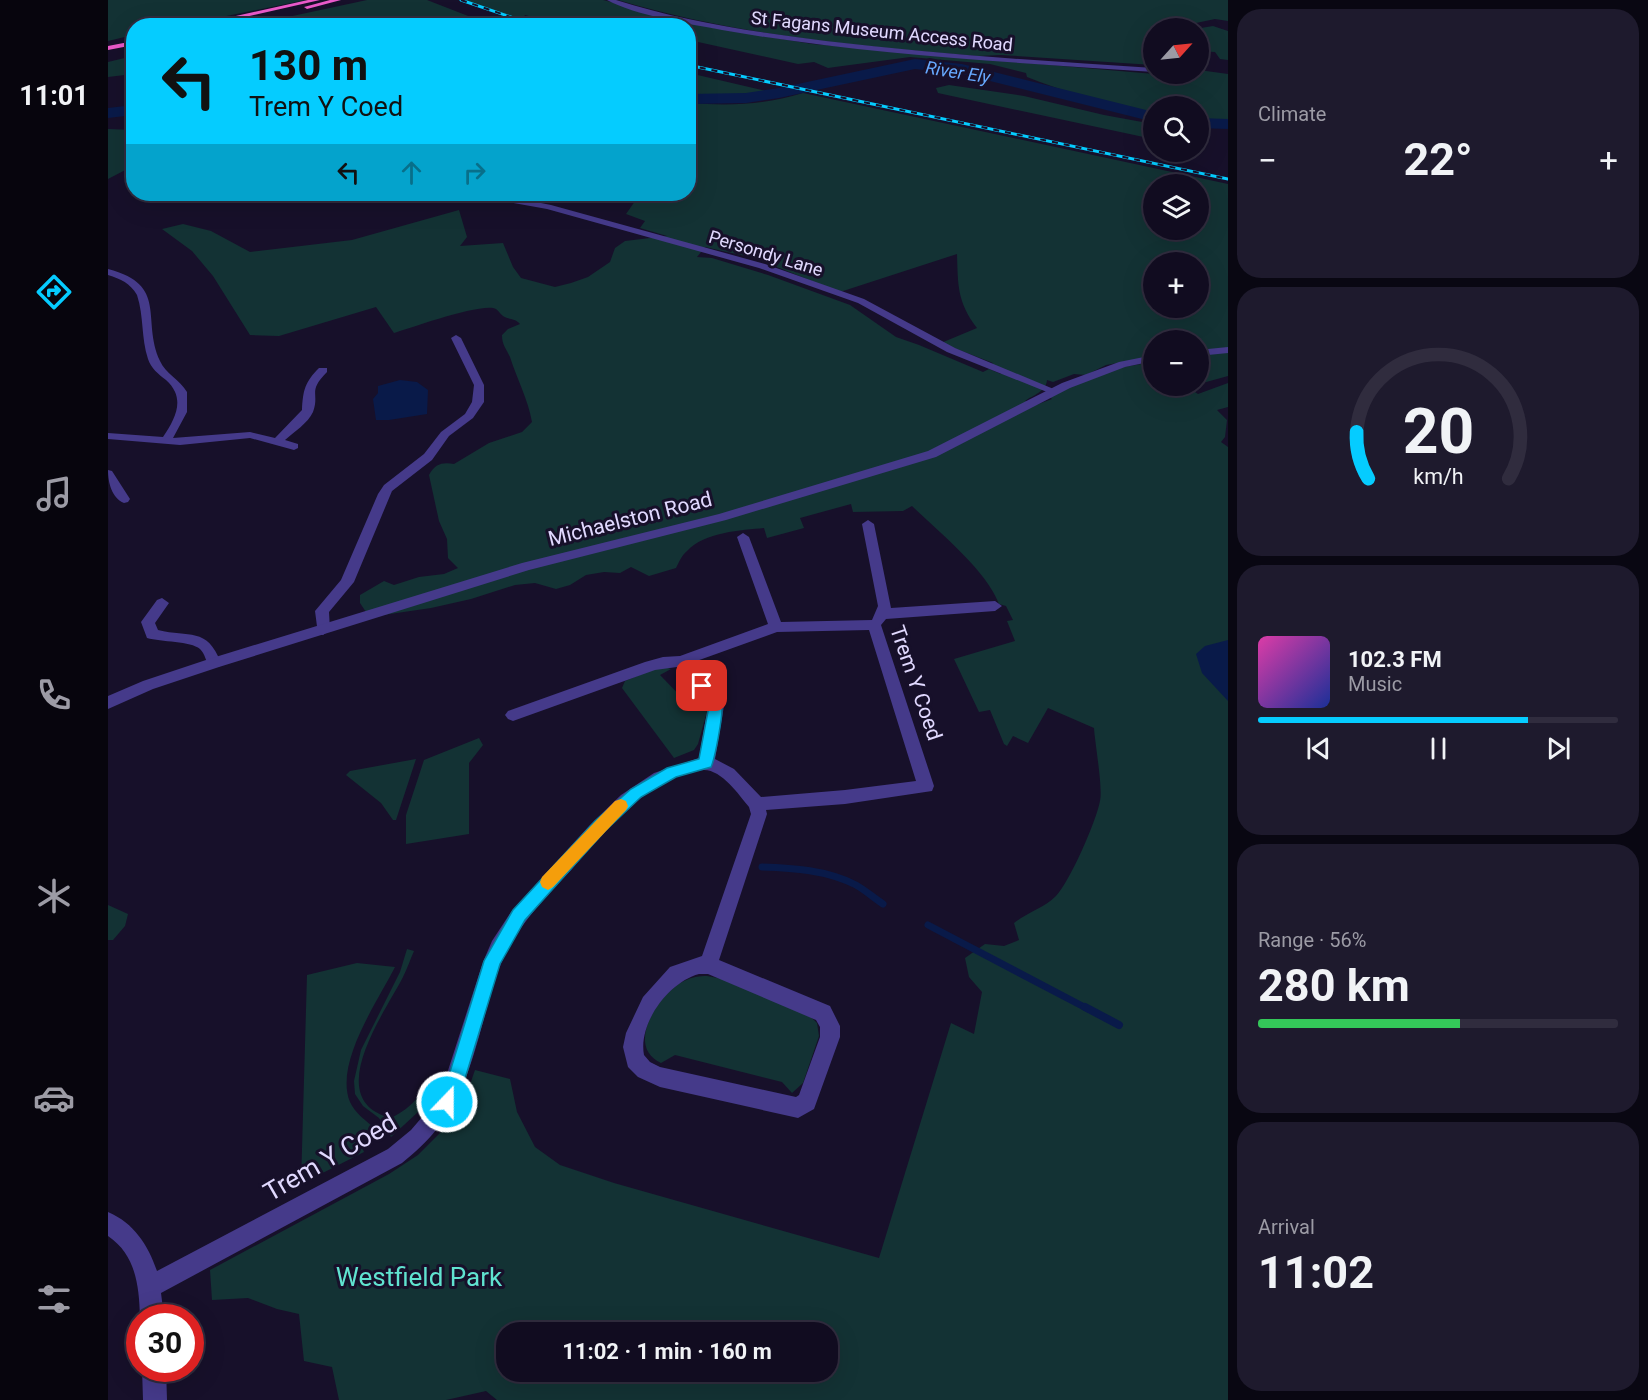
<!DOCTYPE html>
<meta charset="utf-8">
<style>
:root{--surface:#110c20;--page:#1e1a2d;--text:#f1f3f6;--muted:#9c9ba5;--line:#302c3e;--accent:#05ccff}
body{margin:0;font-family:Roboto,sans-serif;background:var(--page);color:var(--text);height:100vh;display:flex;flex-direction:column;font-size:22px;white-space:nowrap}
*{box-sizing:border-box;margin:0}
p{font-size:20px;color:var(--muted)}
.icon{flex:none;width:33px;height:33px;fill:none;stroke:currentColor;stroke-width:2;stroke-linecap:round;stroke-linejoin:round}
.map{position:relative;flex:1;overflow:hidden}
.panel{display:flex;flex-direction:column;gap:9px;padding:9px;background:#090712;width:420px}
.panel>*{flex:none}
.top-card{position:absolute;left:18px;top:18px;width:570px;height:183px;border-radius:24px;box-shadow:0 6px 24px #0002,0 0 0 2px var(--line);background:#05ccff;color:#111;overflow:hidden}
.needle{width:39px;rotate:63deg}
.tools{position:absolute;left:1035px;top:18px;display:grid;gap:12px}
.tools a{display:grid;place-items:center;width:66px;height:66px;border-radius:50%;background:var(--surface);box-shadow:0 6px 24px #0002,0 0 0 2px var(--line);font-size:30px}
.speed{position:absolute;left:18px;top:1304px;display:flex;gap:12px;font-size:30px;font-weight:700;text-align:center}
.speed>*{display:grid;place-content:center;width:78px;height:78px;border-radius:50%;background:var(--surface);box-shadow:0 6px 24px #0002,0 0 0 2px var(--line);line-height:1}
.speed .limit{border:9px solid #d22;background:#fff;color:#111}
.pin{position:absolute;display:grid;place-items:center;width:51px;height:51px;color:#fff;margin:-26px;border-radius:12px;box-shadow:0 3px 9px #0006}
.me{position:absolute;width:66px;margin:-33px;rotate:22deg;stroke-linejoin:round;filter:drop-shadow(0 0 4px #0008)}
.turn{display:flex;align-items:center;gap:21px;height:126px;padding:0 24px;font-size:27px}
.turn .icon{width:78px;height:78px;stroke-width:2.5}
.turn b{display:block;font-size:42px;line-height:51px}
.lanes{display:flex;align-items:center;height:57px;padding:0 24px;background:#0003;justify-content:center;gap:30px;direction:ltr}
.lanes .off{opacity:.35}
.big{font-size:45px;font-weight:700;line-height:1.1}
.panel .tile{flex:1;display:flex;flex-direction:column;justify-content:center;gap:9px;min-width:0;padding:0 21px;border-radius:24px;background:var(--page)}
.panel .dial{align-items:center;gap:0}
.dial svg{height:156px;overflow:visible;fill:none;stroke:var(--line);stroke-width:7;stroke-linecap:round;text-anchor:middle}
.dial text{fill:var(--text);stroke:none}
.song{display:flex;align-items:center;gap:18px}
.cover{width:72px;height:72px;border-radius:9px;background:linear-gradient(135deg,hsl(320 70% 55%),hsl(230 70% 35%))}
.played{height:6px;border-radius:3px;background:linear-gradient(90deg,var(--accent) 75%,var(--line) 75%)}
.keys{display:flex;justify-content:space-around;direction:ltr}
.heat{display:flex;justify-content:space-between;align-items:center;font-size:33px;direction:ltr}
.charge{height:9px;border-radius:4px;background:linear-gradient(90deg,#34c759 56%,var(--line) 0)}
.trip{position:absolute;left:388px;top:1322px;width:342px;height:60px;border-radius:24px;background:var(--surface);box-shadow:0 6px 24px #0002,0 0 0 2px var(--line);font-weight:700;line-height:60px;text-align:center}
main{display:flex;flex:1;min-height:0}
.dock{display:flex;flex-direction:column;width:108px;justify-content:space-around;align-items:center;background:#07050d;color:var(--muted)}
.dock .icon{width:42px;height:42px}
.dock .active{color:var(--accent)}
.dock b{font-size:27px;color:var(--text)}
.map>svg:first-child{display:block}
.green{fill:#133234;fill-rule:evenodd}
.water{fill:#091a49}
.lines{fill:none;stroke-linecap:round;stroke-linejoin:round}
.stream-far1{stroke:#091a49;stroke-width:7}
.stream{stroke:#091a49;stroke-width:8}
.river{fill:#091a49;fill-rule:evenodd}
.minor{fill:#453a8a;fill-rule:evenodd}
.tertiary{fill:#453a8a;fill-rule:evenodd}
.trunk{fill:#ea5aca;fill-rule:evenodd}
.rail-casing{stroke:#05ccff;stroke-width:3}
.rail{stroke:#17102a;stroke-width:2;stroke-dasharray:6;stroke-linecap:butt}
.route{fill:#05ccff;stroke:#0385a6;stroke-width:1.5}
.slow{fill:#f59e0b}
.labels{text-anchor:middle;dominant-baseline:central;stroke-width:6;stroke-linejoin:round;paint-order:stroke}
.far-street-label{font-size:18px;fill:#e1d9ff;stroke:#17102a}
.far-water-label{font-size:18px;font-style:italic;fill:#67a9ff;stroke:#17102a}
.street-label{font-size:21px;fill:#e1d9ff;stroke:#17102a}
.near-street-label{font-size:26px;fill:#e1d9ff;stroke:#17102a}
.near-park-label{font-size:26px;fill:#60e3d0;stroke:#17102a}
</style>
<main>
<nav class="dock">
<b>11:01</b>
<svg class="icon active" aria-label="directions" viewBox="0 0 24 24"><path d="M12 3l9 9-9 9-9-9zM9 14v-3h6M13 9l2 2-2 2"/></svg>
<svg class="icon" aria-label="music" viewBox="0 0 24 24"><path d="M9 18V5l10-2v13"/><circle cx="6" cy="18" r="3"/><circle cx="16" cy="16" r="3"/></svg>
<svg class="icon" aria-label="phone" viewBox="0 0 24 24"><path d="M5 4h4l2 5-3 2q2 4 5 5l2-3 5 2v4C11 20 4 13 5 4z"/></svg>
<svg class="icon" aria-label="climate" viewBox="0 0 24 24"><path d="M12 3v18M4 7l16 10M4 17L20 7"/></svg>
<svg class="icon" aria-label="car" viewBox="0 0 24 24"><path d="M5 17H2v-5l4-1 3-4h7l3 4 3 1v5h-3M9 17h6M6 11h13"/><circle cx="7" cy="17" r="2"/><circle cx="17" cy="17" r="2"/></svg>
<svg class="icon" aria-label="filters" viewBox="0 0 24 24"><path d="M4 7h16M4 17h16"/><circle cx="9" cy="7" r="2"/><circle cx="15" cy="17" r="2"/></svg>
</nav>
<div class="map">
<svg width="1120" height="1400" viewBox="0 0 1120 1400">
<rect width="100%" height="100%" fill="#17102a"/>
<!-- green -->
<path class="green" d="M0,0h198l-124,25 -48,1 -1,9 -25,6z
M259,0h60l54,21 -20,5 -211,-1z
M356,0h139l101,26 108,18 342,30h44l1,-4 29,4v47l-29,-2 -1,-13h-44l-1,7 -71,-16 -42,-15 -13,-5 -1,-4 -36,-9 -80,-7 -75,10 -7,1 -14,-6 -16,2 -109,-24 -1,-14 -66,-1 -27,-5h-11l5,3 -2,2h-25l-37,-10 -3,5z
M510,0h610v21l-13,-2 -19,4 5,5 12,-2 15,5v29l-8,-1 -5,-7 -16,-1 -1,-23h-44l-1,37 -152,-10 -23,1c-121,-10 -243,-21 -360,-56z
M25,56v18l-25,3v-15z
M581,73l77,18 -24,4 -53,1z
M841,85l75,11 80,19 49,9v15l-206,-44 -9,-2 -2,-5z
M695,93l425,91v192l-29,8 -1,-44h-44l-1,17 -47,8 -20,10 -12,-1 -21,8 -6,-2c-1,12 -14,15 -22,21l11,4 16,-6 -2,-2 2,-3 60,-25 41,-7 1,24h40l-5,2 9,6 30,-11v24l-11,3 10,10 -2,17 -4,5 7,5v953h-731l-11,-9 -40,9h-107l-7,-33 -28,-6 -5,-47 -22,-5 -29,-11 -36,2 -2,-30 179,-96 29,-19 31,-31 17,-28 9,-26 35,9 7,33 18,35 25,18 54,18 265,75 72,-235 23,11 8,-42 -13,-15 -4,-19 20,-14 19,2 15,-6 -5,-17c14,-11 30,-15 42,-27 14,-15 40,-74 44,-95 3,-13 -5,-57 -6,-73l-46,-20 -20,35 -15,-7 -6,10 -3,-2 -14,-34 -11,2 -25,-53 61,-18 -8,-20 6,-1 -7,-14 -7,-2c-12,-33 -60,-72 -87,-98l-9,5 -50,1 -2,-8 -51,14 4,10 -37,10 -3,-10c-22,2 -60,4 -77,23 -5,4 -8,11 -11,17l-27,8 -18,-9 -11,6 -16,-1 -18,3 -16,10 -14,4 -21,-6 -20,2 -44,14 -40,9 -48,7 -17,-3 -6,-9v-8l24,-14 10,4 25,-8 25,-3 14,-6 -10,-10 -1,-19 -8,-18 -10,-46c6,-11 13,-13 25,-11l35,-21 33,-11 10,-10c-4,-23 -15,-43 -22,-65 -4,-9 -8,-12 -8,-22l6,-6 12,-5c-5,-6 -11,-4 -17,-8 -3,-2 -4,-5 -7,-7 -13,-7 -85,19 -102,24l-18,-26 -97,29 -29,-1 -37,-59 -21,-25 -30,-22 21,-5 28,7 39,21 102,-12 107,-30 8,27 -7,9 43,-3 10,24 8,11 34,9 16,-4 17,-6 22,-15 5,-14 10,-7 42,-5 -27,-8 5,-7 -19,-7 14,-20h48l1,-91c41,3 74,2 114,-10zM1046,184h44v46h-44zM597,247l49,11 86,34 117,-38c1,31 0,48 20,74l-36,15 52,20 -2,2 12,6 -2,3 -12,-5 -6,3 -64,-27 -23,-8 -46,-32 -82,-30 -56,-17 -15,-1zM1046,262h44v46h-44zM399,1332h321v39h-321z
M0,129l26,1 -1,36 -25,13z
M553,666l10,3 -11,6 31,32 12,-7 5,8 -10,36 -4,6 -20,8 -52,-70 3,-7z
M371,738l4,7 -14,18v71l-63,10v-29l18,-55z
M308,759l-20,61h-3l-12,-17 -35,-28 4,-4z
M0,905l20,9 -3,12 -12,14h-5z
M299,949l7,2c-4,9 -7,18 -11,26 -19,37 -82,123 -12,141 18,-9 27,-18 36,-37l8,4 -17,27 -27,25 -12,-19 -16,-12 -8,-12 -1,-13 7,-31 39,-78z
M249,963l38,4c-17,34 -61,96 -45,135 5,11 16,19 26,27l-18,9 6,14 -63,32 6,-209z
M599,976l16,3 88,38 6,6 2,13 -16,47 -11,10 -10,-11 -107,-27 -14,8c-37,-17 -2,-70 23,-82 8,-4 15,-5 23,-5z"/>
<!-- water -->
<path class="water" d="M292,380l17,2 11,8 -1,24 -38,6h-13l-3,-21 5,-6v-7z
M1120,640v61l-26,-28 -6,-19 9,-8z"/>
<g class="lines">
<!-- stream-far1 -->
<path class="stream-far1" d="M654,867c31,1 65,3 94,18 9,5 18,13 27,19
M820,925l160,84"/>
<!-- stream -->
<path class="stream" d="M977,1007l34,18"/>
<!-- river -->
<path class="river" d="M807,59l47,5 192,48v10l-192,-48 -47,-5 -136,29 -33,5 -58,1v-10l58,-1 33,-5z
M26,105v10l-26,3v-10z
M1090,118l30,1v10l-30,-1z"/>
<!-- minor -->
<path class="minor" d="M499,0h9c69,22 139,32 210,41 109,13 218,20 328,27v4c-145,-10 -290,-17 -432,-42 -32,-6 -88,-15 -115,-30z
M388,194l55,11 214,59 99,35 91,49 101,42 -1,2h-8l-100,-40 -89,-49 -99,-35 -212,-59 -51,-9 -42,3 -4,-3 4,-3z
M0,269c61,16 33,50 52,92 5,12 20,19 27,31v20l-14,26 77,-6 25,6 27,-28c1,-20 3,-28 17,-42h8v4c-20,20 -7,21 -14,40 -5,11 -19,20 -28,28l13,4v4l-4,2 -44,-12 -70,7 -72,-6v-6l55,4c13,-19 23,-39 3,-57 -8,-6 -15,-12 -18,-21 -7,-21 -4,-43 -11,-64 -7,-12 -16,-16 -29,-20z
M348,335l5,3 23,47v17l-11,16 -24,18 -17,24 -40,31 -38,91 -25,30 1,18 -7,5 -5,-1 -3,-23 26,-31 37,-86 6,-9 40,-31 17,-22 24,-18 7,-12 2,-17 -23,-47z
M0,470l4,1 18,28 -2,3 -4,1c-12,-5 -16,-20 -16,-33z
M760,520l6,4 17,84 104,-7 7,5 -7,5 -109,8 -5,6 53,161 -2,5 -87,13 -79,6 1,4 -48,146 111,46 10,20v11l-26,72 -16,9 -138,-31 -22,-10 -10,-10 -5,-20 3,-14 17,-36 27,-30 32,-11 49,-142 -2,-7c-10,-12 -27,-37 -45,-37 -49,0 -102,65 -132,99 -24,25 -49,51 -65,82 -10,18 -15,40 -21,60 -18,66 -28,108 -84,152l-241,130 3,24h-24c-1,-31 -4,-62 -32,-81v-24c26,11 40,33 49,59l231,-122 23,-19 18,-21 14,-23 40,-124 9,-21 19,-29 79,-87 31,-30 33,-22 45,-15 9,-52 -31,-39 -22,3 -142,51 -5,-2 -3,-4 3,-4 137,-49 18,-5 17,-1 88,-32 -31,-87 6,-4 6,4 32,85 91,-2 6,-14 -16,-82zM761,630l47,151 -71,9 -84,7 -27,-28 -19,-10 9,-53 -6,-11 -27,-32 86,-31zM591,974h9l108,46 4,7v10l-21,58 -3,2 -136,-30 -10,-5 -6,-7c-6,-32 25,-73 55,-81z
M54,598l7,5 -14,20 3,7c31,8 49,-4 63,33l-2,4h-10c-3,-6 -4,-13 -9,-18 -9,-8 -39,-7 -53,-11l-6,-16 16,-22z
M34,1368h24l1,32h-24z"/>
<!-- tertiary -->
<path class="tertiary" d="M1120,347v6l-30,3v-6z
M1046,355v6l-29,6 -55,21 -134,69 -210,63 -197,50 -310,97 -66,22 -45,20v-13l35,-15 66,-22 313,-96 197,-49 209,-63 134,-68 57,-21z"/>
<!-- trunk -->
<path class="trunk" d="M200,0h12l-114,26h-15z
M222,0h11l-34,9 -3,-2z
M26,41v4l-26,5v-4z"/>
<!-- rail casing -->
<g class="rail-casing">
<path id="rail" d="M353,0l76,26
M580,65l540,114"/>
</g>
<!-- rail -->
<use href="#rail" class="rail"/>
</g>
<!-- route -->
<path class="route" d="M594,681c9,3 20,16 20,25 1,9 -7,53 -11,61l-35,10 -35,20 -36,34 -80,89 -25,44 -40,131 -7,13 -6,3 -7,-3 -3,-6 9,-17 38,-124 29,-51 82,-89 36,-32 36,-21 32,-9 10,-53 -13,-20z"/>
<!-- slow -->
<path class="slow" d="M513,799l5,2 2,5 -2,4 -73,77 -5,3 -6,-3 -2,-5 2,-5 73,-76z"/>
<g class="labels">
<!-- far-street labels -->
<g class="far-street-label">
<text transform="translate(774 31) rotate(6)">St Fagans Museum Access Road</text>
<text transform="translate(658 253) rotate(17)">Persondy Lane</text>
</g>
<!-- far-water labels -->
<g class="far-water-label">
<text transform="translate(850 72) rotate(9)">River Ely</text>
</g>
<!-- street labels -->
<g class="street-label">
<text transform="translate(522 519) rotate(-14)">Michaelston Road</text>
<text transform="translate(808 683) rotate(71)">Trem Y Coed</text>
</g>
<!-- near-street labels -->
<g class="near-street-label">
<text transform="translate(222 1157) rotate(-30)">Trem Y Coed</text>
</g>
<!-- near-park labels -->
<g class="near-park-label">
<text x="311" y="1277">Westfield Park</text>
</g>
</g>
</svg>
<div class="tools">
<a><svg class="needle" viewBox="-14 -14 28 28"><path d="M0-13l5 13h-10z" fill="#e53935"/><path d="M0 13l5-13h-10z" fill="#9c9ba5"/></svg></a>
<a><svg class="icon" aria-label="search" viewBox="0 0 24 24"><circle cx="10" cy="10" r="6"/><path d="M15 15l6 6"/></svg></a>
<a><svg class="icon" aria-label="layers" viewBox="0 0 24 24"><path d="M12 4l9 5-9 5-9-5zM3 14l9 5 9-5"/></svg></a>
<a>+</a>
<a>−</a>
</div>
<div class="speed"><div class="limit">30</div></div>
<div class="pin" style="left:594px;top:686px;background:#d93025"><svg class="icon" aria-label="arrive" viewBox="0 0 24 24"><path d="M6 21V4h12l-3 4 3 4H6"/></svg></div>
<svg class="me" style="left:339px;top:1102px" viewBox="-20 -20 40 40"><circle r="17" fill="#05ccff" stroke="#fff" stroke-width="3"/><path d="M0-11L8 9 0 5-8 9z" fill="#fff"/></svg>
<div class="trip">11:02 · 1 min · 160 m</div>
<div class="top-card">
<div class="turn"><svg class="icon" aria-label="left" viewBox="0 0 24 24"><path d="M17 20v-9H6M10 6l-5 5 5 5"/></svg><div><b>130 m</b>Trem Y Coed</div></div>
<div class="lanes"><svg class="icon" aria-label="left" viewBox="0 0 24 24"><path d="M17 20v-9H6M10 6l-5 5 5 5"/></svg><svg class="icon off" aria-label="ahead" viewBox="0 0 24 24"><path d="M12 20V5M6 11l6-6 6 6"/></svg><svg class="icon off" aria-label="right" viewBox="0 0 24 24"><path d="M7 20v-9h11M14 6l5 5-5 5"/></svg></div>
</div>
</div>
<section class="panel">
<div class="tile"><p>Climate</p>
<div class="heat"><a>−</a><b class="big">22°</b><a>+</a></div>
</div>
<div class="tile dial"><svg viewBox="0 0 100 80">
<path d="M14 69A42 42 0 1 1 86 69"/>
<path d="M14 69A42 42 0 0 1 8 45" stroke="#05ccff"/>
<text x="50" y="56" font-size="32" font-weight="700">20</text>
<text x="50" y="72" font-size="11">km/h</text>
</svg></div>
<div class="tile">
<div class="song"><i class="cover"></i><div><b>102.3 FM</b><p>Music</p></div></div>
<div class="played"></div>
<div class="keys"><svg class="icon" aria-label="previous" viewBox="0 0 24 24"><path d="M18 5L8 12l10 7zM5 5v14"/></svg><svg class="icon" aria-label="pause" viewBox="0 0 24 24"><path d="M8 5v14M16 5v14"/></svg><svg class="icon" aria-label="next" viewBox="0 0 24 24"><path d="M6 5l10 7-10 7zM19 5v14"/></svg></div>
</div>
<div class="tile"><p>Range · 56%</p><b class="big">280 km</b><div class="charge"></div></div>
<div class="tile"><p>Arrival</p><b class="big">11:02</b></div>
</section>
</main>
